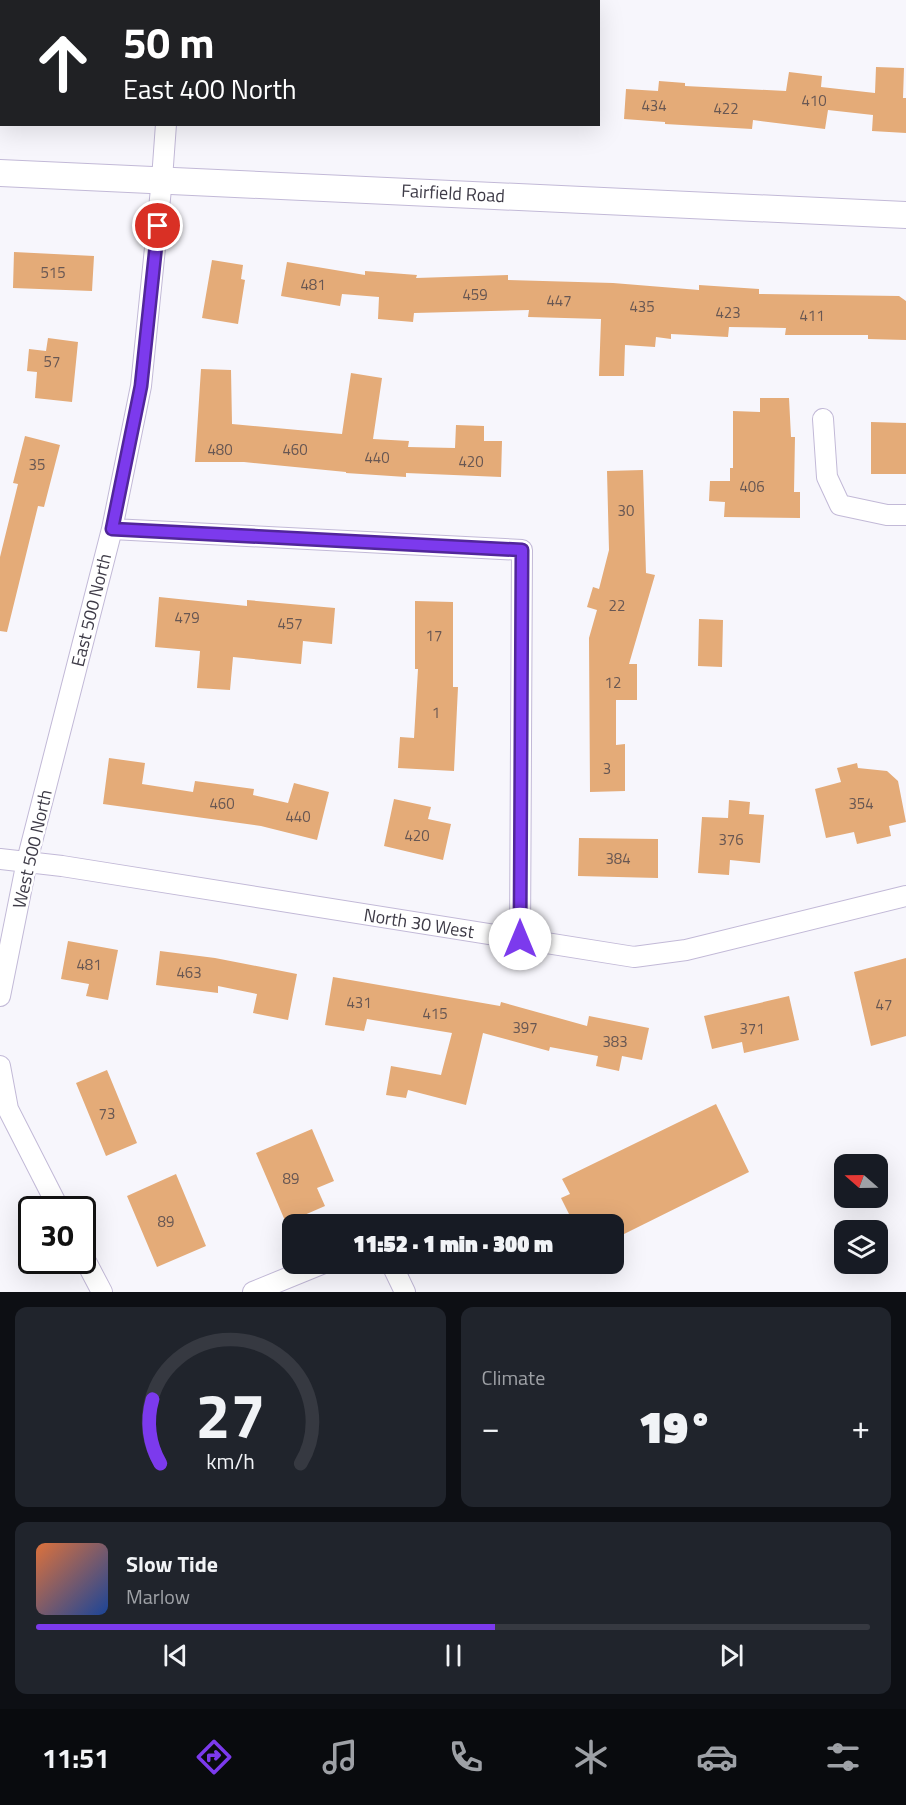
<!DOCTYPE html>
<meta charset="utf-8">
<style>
:root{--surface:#171b24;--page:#20242c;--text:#f1f3f6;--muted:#9ea1a6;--line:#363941;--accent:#7c3aed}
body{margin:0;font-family:"Titillium Web",sans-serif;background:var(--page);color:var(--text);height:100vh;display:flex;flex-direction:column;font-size:22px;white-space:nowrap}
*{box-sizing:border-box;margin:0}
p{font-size:20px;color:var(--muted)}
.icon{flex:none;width:33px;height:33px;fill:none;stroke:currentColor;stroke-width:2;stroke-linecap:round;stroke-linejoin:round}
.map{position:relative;height:1292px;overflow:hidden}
.sheet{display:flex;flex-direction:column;gap:15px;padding:15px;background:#0d0f14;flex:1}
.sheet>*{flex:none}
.top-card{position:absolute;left:0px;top:0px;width:600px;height:126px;box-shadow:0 6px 24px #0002;background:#202124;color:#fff;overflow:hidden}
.needle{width:39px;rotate:290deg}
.fabs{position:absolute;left:834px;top:1154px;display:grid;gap:12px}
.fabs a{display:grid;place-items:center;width:54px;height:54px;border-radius:12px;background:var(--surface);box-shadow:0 6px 24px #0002;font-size:30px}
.speed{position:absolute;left:18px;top:1196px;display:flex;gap:12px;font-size:30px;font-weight:700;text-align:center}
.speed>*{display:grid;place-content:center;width:78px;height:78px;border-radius:50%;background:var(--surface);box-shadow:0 6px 24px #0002;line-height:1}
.speed .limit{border:3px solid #111;border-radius:9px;background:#fff;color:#111}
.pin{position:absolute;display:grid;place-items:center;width:51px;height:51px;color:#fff;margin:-26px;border:3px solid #fff;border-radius:50%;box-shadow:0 2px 6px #0007}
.me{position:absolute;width:66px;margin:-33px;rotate:0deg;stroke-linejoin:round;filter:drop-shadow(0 0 4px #0008)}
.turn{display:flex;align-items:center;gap:21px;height:126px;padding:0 24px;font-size:27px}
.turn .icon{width:78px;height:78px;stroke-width:2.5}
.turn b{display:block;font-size:42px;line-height:51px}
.big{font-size:45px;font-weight:800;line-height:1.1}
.sheet .tile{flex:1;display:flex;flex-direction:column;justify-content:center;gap:9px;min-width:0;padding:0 21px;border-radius:12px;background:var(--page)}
.sheet .dial{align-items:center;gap:0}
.dial svg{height:156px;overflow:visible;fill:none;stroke:var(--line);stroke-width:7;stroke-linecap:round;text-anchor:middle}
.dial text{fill:var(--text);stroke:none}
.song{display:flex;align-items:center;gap:18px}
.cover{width:72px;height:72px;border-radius:9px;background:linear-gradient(135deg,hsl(20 70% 55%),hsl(220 70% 35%))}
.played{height:6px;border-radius:3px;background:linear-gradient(90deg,var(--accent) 55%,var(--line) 55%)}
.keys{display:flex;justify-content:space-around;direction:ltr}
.heat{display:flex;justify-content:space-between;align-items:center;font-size:33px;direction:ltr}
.sheet .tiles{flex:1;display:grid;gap:15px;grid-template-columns:1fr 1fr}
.tile:last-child{grid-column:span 2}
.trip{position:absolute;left:282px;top:1214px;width:342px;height:60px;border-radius:12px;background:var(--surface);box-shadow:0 6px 24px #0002;font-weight:800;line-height:60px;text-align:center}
.menu{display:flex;height:96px;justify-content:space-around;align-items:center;background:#090b0e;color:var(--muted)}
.menu .icon{width:42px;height:42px}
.menu .active{color:var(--accent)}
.menu b{font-size:27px;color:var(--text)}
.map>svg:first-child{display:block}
.building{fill:#e4ab78}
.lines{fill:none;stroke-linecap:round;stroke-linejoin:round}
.minor-casing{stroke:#c2b9d7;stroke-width:22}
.tertiary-casing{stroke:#c2b9d7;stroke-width:28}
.minor{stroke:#fff;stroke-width:20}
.tertiary{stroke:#fff;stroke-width:26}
.route-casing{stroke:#51269a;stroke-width:15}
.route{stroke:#7c3aed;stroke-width:10}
.labels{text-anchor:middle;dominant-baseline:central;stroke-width:5;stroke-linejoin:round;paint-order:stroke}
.number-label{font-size:15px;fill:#685753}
.street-label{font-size:18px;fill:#3e3b47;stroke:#fff}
</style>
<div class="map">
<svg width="906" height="1292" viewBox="0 0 906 1292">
<rect width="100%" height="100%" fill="#f7f6fc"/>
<!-- building -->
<path class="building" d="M876,67l28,1 -1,30h3v35l-34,-2 1,-16 -45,-5 -3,19 -72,-9 -1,9 -87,-5v-2l-41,-3 2,-30 32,2 1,-10 26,2v3l101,5 3,-19 33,4 -1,11 54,6z
M14,252l80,4 -2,35 -79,-3z
M212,260l31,5 -2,14 4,1 -7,44 -36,-6z
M287,262l78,13v-4l52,4 -1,3 92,-3v5l105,3 86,7v-5l60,4v5l140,2 7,5v39l-38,-1v-4h-83l1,-7 -57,-1 -1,10 -57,-3v5l-15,-2 -1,10 -30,-2 -1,31h-25l2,-57 -73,-2 1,-7 -115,3 -1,9 -35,-3 1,-22 -37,-3 -2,12 -59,-10z
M48,338l30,4 -6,60 -37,-4 2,-26 -10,-1 2,-22 17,2z
M201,369l30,1 1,54 110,10 9,-61 31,5 -9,61 36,2 -1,6 47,1 1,-23 28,1v15h18l-1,36 -95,-4v4l-60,-4v-1l-102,-10h-49z
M760,398h29l2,39h4l-1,55h6v26l-76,-1 1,-15 -16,-1 1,-20h20v-13h3v-57l27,1z
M871,422l35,1v51h-35z
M25,436l35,9 -16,62 -6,-1 -31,126 -7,-1v-74l18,-73 -5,-1z
M643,470l3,103 9,2 -26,89h8v36h-21v45l9,-1v47l-35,1 -1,-154 8,-28 -10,-3 6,-20 6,2 10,-39 -2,-79z
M159,597l88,9v-6l88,8 -3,36 -29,-3 -2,23 -68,-7 -3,33 -33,-2 3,-37 -45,-4z
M415,601l38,1v85h5l-4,84 -56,-3 2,-31 14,1 4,-69h-3z
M699,619l24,1 -1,47 -24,-1z
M109,758l36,5 -3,21 51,8 2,-11 59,8 -1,6 35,8 6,-20 35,9 -12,48 -56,-14 -158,-22z
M857,763l1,5 29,3 11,10 8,41 -17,4 2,10 -34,8 -3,-12 -28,6 -11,-49 26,-7 -4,-14z
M394,799l37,8 -3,12 23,5 -8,36 -59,-14z
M729,800l21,2 -1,12 15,1 -4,48 -30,-3 -1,15 -31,-2 4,-56 26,1z
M579,838l79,1v39l-80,-2z
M68,941l50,9 -10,50 -22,-4 3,-12 -28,-5z
M160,951l55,7 82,16 -9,46 -35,-7 4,-19 -39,-8v7l-62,-8z
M906,958v78l-35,10 -17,-74z
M333,977l167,29 1,-4 86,24 2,-10 60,12 -7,32 -20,-4 -3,15 -23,-5 2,-10 -48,-9 -1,4 -66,-18 -17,72 -58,-15 -2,8 -20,-3 5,-29 50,9 11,-42 -85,-14 -3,12 -39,-6z
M789,996l10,44 -55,13 -2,-11 -30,7 -8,-33z
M107,1070l30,73 -31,13 -30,-73z
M716,1104l33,68 -135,67v-15h-40l-13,-26 9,-4 -8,-15z
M312,1129l22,52 -17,7 8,18 -39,17 -30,-70z
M176,1174l30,72 -49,21 -30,-71z"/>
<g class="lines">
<!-- minor casing -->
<g class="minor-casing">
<path id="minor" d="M175,2v-2
M823,419l4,58 13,28 47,10h19
M112,529l410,21 -2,389
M0,859l62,7 572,91 52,-7 220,-54
M0,996l27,-135 85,-332 29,-143 21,-207 4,-55
M0,1066l8,43 51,100
M82,1254l20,38
M391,1263l14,29
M253,1292l71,-29"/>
</g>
<!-- tertiary casing -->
<g class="tertiary-casing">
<path id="tertiary" d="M0,173l906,42"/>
</g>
<!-- minor -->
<use href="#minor" class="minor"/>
<!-- tertiary -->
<use href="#tertiary" class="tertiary"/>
</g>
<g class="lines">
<!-- route casing -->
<g class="route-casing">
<path id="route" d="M158,226l-17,160 -29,143 410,21 -2,389"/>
</g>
<!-- route -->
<use href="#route" class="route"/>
</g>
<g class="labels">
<!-- number labels -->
<g class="number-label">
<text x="814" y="100">410</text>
<text x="654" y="105">434</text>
<text x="726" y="108">422</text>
<text x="53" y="272">515</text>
<text x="313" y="284">481</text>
<text x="475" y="294">459</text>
<text x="559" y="300">447</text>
<text x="642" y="306">435</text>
<text x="728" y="312">423</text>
<text x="812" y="315">411</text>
<text x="52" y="361">57</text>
<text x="220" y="449">480</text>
<text x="295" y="449">460</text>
<text x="377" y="457">440</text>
<text x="471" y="461">420</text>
<text x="37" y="464">35</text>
<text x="752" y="486">406</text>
<text x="626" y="510">30</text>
<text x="617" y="605">22</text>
<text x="187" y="617">479</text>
<text x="290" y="623">457</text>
<text x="434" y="635">17</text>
<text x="613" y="682">12</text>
<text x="436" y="712">1</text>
<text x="607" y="768">3</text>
<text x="222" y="803">460</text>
<text x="861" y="803">354</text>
<text x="298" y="816">440</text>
<text x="417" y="835">420</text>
<text x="731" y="839">376</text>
<text x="618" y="858">384</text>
<text x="89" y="964">481</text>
<text x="189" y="972">463</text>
<text x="359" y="1002">431</text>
<text x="884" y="1004">47</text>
<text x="435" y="1013">415</text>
<text x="525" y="1027">397</text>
<text x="752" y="1028">371</text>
<text x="615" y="1041">383</text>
<text x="107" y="1113">73</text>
<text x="291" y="1178">89</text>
<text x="166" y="1221">89</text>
</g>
<!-- street labels -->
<g class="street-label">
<text transform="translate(453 193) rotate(3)">Fairfield Road</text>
<text transform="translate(91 610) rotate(-76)">East 500 North</text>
<text transform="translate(32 849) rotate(-77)">West 500 North</text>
<text transform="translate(419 923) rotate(9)">North 30 West</text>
</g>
</g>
</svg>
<div class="fabs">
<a><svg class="needle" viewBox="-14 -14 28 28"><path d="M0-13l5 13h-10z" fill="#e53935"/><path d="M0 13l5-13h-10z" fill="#9ea1a6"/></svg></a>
<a><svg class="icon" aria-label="layers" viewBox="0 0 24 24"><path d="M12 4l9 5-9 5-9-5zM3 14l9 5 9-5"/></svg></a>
</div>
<div class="speed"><div class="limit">30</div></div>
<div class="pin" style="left:158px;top:226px;background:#d93025"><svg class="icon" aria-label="arrive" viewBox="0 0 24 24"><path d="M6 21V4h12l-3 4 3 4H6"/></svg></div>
<svg class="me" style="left:520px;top:939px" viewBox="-20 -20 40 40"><circle r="19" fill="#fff"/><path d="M0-13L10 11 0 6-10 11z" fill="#7c3aed"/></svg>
<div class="trip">11:52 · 1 min · 300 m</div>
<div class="top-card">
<div class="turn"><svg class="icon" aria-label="ahead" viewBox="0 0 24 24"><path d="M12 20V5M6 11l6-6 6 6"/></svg><div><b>50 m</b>East 400 North</div></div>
</div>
</div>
<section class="sheet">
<div class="tiles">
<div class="tile dial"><svg viewBox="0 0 100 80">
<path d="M14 69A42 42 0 1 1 86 69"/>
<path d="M14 69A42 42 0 0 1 10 36" stroke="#7c3aed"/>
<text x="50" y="56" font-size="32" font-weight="700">27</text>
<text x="50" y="72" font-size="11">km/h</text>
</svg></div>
<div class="tile"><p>Climate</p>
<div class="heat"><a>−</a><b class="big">19°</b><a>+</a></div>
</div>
<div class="tile">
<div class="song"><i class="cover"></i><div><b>Slow Tide</b><p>Marlow</p></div></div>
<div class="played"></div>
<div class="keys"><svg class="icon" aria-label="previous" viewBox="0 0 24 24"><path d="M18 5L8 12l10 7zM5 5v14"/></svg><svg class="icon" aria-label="pause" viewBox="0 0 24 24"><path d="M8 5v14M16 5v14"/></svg><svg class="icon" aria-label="next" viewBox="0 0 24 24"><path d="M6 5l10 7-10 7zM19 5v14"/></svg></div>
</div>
</div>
</section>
<nav class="menu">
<b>11:51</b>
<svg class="icon active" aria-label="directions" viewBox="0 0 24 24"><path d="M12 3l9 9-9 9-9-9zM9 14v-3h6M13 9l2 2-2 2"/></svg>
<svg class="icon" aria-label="music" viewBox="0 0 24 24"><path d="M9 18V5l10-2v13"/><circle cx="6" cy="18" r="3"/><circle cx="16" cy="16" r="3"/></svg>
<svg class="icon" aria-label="phone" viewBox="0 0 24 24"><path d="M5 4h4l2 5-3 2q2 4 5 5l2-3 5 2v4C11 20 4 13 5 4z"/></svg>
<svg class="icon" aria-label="climate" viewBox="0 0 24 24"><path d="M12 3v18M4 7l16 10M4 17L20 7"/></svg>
<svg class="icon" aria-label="car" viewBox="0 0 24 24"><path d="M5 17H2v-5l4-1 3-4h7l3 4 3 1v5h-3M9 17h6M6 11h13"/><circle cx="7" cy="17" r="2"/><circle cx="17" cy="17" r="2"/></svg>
<svg class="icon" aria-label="filters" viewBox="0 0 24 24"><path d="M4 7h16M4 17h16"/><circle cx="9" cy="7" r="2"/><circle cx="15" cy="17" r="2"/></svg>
</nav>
